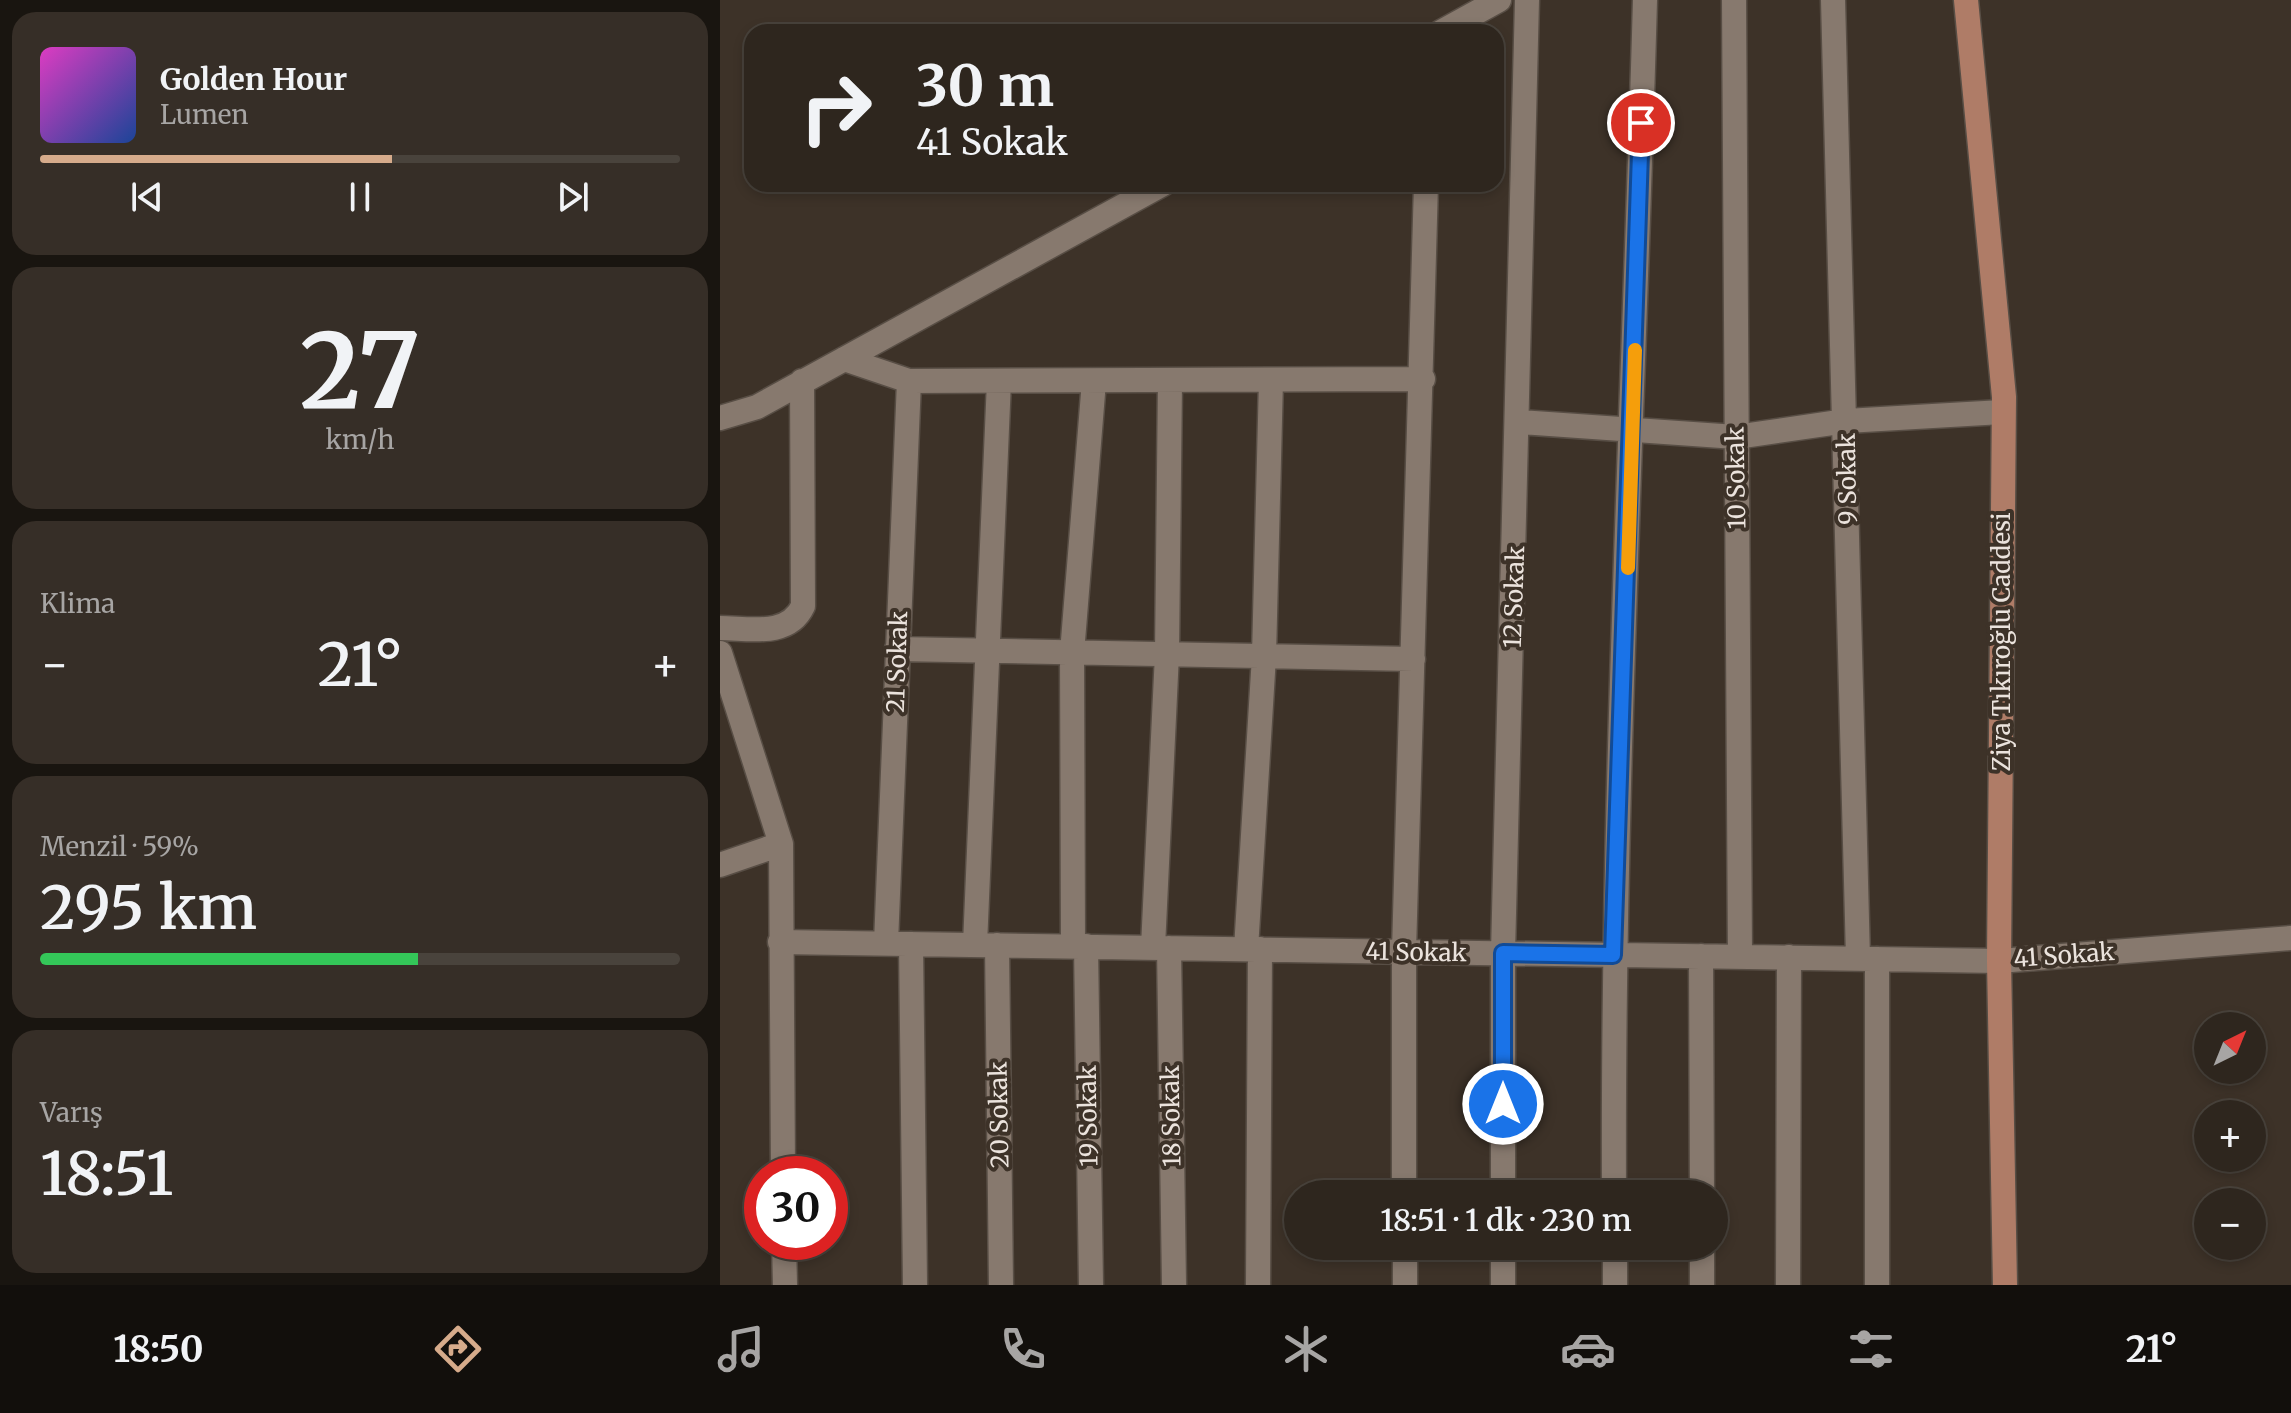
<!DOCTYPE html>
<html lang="tr">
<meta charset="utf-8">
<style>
:root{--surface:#2e261e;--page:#362e27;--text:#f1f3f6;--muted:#a7a5a4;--line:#49433c;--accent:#d6ab8b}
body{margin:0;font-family:Merriweather,serif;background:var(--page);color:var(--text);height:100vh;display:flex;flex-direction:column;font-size:30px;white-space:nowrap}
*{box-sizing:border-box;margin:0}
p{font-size:26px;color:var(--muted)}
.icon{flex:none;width:44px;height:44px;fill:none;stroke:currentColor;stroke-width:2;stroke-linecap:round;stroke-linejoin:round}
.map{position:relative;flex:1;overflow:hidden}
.panel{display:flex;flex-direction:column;gap:12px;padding:12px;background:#191510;width:720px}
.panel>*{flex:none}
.guide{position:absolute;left:24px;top:24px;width:760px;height:168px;border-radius:24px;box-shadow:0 4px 12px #0003,0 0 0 2px var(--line);background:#2e261e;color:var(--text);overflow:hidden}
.needle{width:52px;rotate:43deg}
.buttons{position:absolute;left:1474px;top:1012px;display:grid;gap:16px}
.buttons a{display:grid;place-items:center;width:72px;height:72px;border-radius:50%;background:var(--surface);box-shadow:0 4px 12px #0003,0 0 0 2px var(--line);font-size:40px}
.speed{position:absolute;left:24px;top:1156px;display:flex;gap:16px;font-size:40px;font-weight:700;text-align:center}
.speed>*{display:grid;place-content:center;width:104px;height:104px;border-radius:50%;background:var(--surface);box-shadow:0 4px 12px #0003,0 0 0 2px var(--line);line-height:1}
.speed .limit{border:12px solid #d22;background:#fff;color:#111}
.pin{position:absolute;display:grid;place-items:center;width:68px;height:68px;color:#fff;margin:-34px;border:4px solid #fff;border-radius:50%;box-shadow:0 2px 8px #0007}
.me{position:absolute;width:88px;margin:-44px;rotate:0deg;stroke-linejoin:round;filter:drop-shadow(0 0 6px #0008)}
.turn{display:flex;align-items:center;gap:28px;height:168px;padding:0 40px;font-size:36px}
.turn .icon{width:104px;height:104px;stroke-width:2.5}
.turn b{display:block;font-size:56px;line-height:68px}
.big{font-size:60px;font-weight:600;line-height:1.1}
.panel .tile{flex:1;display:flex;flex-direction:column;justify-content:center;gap:12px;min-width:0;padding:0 28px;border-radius:24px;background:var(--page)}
.panel .dial{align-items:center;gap:0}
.dial b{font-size:104px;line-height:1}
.song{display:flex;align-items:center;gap:24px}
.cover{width:96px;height:96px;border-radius:12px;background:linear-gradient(135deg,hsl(310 70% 55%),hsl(220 70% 35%))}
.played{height:8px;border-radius:4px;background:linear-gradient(90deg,var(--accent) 55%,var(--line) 55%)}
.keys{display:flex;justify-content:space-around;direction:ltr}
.heat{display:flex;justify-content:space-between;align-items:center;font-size:44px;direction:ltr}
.charge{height:12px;border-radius:6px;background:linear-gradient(90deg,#34c759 59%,var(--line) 0)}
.trip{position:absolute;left:564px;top:1180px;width:444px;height:80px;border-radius:40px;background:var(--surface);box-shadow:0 4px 12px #0003,0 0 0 2px var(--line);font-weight:600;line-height:80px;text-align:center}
.tab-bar{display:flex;height:128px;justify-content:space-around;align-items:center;background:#120f0c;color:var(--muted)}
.tab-bar .icon{width:56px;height:56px}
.tab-bar .on{color:var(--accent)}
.tab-bar b{font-size:36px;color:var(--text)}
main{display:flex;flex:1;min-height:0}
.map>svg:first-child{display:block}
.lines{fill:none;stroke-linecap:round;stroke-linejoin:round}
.minor-casing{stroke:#584e45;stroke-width:27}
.major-casing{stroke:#584e45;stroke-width:27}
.minor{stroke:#87796e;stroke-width:24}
.major{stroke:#af7c67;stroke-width:24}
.route-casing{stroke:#114b97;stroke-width:20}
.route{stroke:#1a73e8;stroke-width:14}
.slow{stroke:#f59e0b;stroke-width:14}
.labels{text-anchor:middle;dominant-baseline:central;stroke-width:8;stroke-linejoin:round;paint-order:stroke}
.street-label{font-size:24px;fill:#ebe3dd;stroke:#3d3228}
</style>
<main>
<section class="panel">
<div class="tile">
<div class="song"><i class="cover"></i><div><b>Golden Hour</b><p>Lumen</p></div></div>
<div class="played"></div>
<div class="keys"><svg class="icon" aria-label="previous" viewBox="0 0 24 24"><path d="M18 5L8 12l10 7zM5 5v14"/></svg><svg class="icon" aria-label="pause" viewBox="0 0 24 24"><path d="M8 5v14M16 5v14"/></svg><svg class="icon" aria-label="next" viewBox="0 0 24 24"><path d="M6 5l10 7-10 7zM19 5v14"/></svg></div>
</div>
<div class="tile dial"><b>27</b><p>km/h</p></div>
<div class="tile"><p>Klima</p>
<div class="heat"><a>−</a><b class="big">21°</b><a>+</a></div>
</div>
<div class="tile"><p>Menzil · 59%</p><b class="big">295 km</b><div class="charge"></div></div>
<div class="tile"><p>Varış</p><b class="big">18:51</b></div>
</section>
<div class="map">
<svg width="1571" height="1285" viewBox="0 0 1571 1285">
<rect width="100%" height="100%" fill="#3d3228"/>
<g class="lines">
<!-- minor casing -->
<g class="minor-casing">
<path id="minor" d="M1014,0l6,957
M1113,0l25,958
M721,32l58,-32
M124,359l65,22 514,-2
M0,418l37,-11 406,-223
M799,422l217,15 110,-16 156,-9
M0,628c29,0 68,10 83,-22l-1,-225
M177,649l516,10
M0,653l61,191 2,330
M0,865l61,-21
M60,942l1219,19 292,-23
M166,943l23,-562
M191,944l4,341
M255,945l24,-564
M277,945l4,340
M353,946l-1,-293 22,-272
M366,946l5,339
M433,947l14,-293 3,-273
M449,948l5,337
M526,949l18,-293 7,-276
M981,956l1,238
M1157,959v326
M684,1194v-243l22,-767
M783,1194v-241l24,-953
M894,1194c-2,-398 20,-796 31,-1194
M64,1242l1,43
M685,1246v39
M783,1246v39
M895,1246v39
M982,1246v39
M538,1285l2,-336
M1068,1285l1,-328"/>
</g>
<!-- major casing -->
<g class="major-casing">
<path id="major" d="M1246,0l38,397 -5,564 6,324"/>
</g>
<!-- minor -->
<use href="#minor" class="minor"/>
<!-- major -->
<use href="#major" class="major"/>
</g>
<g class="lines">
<!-- route casing -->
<g class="route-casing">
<path id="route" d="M783,1104v-151l110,2 28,-832"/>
</g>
<!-- route -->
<use href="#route" class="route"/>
<!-- slow -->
<path class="slow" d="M908,568l7,-218"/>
</g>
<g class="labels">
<!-- street labels -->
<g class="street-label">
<text transform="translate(1016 478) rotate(-91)">10 Sokak</text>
<text transform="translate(1127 479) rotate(-91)">9 Sokak</text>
<text transform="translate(794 597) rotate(-88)">12 Sokak</text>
<text transform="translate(1281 642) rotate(-90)">Ziya Tıkıroğlu Caddesi</text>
<text transform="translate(177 662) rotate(-88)">21 Sokak</text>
<text transform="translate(696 952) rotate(1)">41 Sokak</text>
<text transform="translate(1344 955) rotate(-4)">41 Sokak</text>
<text transform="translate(279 1115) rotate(-91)">20 Sokak</text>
<text transform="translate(368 1116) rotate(-91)">19 Sokak</text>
<text transform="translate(451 1116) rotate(-91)">18 Sokak</text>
</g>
</g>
</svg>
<div class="buttons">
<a><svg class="needle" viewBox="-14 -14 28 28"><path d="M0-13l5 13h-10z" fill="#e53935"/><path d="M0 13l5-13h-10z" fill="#a7a5a4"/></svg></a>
<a>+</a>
<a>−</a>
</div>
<div class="speed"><div class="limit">30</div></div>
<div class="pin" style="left:921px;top:123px;background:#d93025"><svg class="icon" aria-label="arrive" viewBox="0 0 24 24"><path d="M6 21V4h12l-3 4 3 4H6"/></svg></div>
<svg class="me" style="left:783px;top:1104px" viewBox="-20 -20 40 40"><circle r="17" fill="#1a73e8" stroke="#fff" stroke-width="3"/><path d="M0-11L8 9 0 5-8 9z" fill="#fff"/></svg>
<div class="trip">18:51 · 1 dk · 230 m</div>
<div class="guide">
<div class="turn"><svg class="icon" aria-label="right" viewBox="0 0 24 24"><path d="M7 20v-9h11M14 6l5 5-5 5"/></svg><div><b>30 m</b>41 Sokak</div></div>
</div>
</div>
</main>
<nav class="tab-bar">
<b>18:50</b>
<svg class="icon on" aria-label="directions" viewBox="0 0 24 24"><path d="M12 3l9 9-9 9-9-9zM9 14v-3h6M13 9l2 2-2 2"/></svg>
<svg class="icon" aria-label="music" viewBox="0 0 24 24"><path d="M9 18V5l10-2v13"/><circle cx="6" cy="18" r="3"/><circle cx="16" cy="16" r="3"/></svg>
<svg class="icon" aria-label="phone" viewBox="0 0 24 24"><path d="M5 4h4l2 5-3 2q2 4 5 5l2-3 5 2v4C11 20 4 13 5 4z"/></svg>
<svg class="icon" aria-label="climate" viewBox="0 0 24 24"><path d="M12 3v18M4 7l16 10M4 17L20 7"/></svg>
<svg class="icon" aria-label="car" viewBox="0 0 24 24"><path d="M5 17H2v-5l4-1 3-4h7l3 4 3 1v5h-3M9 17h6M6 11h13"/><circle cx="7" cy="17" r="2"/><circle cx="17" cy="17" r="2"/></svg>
<svg class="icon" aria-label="filters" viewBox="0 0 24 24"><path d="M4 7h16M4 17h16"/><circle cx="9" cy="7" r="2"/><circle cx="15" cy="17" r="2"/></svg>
<b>21°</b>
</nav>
